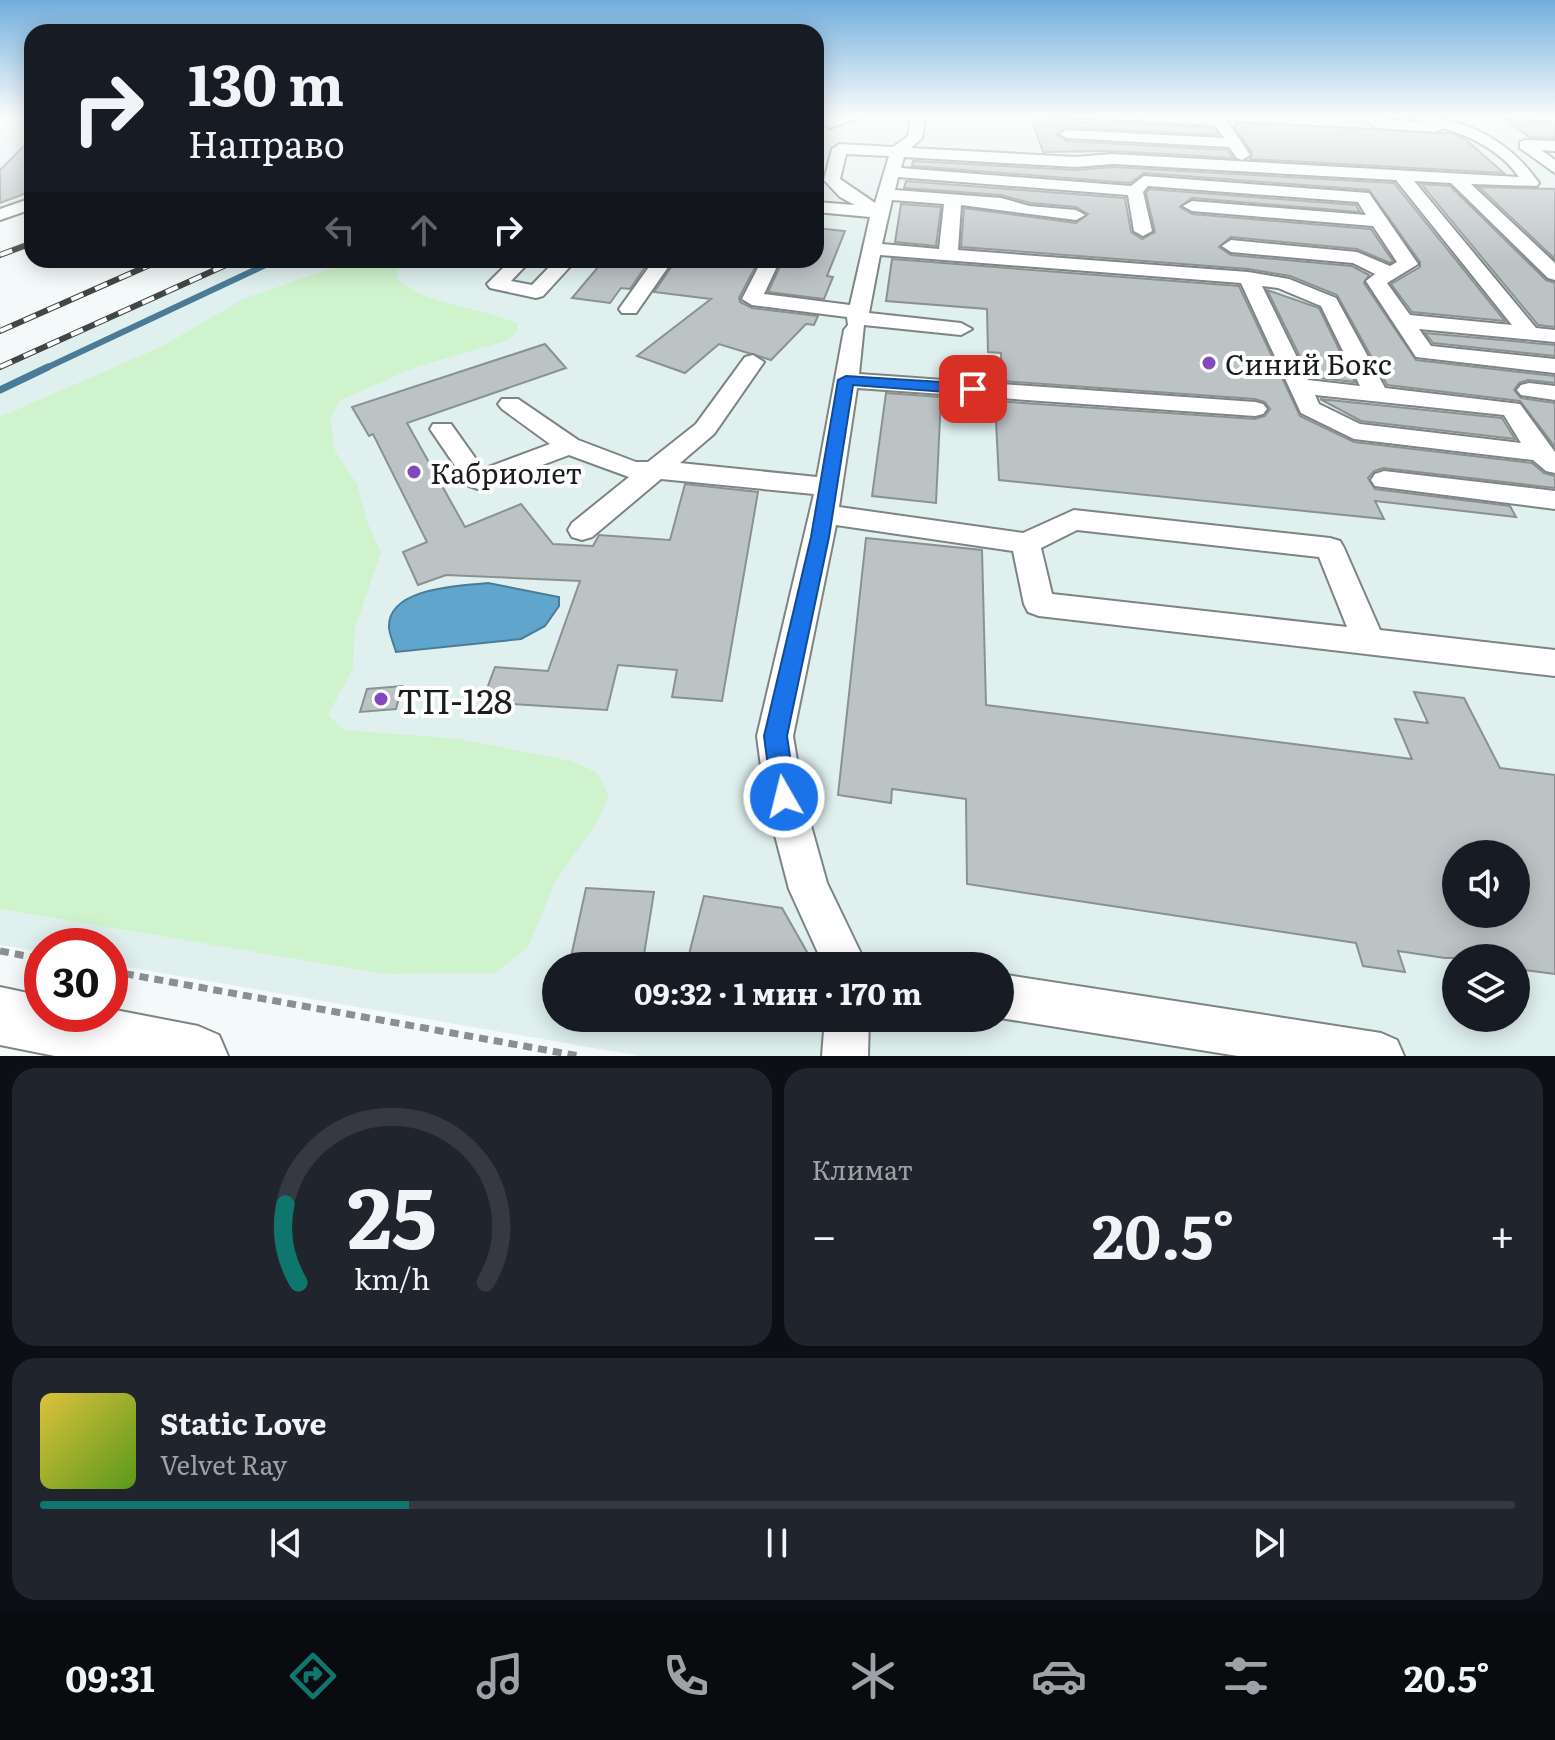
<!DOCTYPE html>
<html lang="ru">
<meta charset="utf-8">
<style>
:root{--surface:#171b24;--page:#20242c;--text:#f1f3f6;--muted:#9ea1a6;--line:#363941;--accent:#0f766e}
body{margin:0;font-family:Literata,serif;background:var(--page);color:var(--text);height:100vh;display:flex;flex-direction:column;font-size:30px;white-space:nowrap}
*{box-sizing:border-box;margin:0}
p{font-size:26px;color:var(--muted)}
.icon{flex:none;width:44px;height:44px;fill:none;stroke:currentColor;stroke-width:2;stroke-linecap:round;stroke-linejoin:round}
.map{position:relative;height:1056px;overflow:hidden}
.panel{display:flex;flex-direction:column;gap:12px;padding:12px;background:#0d0f14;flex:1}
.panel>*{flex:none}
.guide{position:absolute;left:24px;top:24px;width:800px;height:244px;border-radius:24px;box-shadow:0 4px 20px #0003;background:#171b24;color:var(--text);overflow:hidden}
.tools{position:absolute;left:1442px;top:840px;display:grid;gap:16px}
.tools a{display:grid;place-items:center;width:88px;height:88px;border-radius:50%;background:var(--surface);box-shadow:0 4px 20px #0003;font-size:40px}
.speed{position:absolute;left:24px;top:928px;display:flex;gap:16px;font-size:40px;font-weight:700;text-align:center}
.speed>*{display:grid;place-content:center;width:104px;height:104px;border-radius:50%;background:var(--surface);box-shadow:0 4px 20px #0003;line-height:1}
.speed .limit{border:12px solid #d22;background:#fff;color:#111}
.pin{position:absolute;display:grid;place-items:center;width:68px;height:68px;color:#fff;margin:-34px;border-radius:16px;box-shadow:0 4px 12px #0006}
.me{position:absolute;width:88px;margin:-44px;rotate:352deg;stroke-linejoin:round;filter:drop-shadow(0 0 6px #0008)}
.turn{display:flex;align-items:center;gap:28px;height:168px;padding:0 32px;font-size:36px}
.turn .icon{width:104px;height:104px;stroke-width:2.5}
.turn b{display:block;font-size:56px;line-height:68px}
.lanes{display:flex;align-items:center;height:76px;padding:0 32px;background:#0003;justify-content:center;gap:40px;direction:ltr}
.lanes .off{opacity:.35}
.big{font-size:60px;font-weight:700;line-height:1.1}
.panel .tile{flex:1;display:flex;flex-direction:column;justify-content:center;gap:12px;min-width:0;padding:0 28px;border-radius:24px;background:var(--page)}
.panel .dial{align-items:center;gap:0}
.dial svg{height:208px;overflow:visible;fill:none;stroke:var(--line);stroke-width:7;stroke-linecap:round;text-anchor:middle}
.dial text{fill:var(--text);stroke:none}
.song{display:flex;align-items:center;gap:24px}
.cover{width:96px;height:96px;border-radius:12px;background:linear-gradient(135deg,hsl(50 70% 55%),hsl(90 70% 35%))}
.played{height:8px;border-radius:4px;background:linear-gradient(90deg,var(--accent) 25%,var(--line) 25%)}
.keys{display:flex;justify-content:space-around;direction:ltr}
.heat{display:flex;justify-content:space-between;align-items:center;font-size:44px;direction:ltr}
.panel .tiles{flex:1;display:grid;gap:12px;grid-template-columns:1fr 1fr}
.tile:last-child{grid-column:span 2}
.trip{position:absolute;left:542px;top:952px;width:472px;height:80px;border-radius:40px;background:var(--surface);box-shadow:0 4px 20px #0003;font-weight:700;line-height:80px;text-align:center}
.menu{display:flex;height:128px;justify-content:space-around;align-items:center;background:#090b0e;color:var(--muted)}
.menu .icon{width:56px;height:56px}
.menu .active{color:var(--accent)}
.menu b{font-size:36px;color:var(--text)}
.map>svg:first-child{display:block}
.built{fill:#dff0ee;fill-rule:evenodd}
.green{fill:#cff3cc}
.water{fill:#60a5cb;stroke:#4b7c97;stroke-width:2}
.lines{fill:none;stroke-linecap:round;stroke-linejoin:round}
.stream-far1{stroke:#4b7c97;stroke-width:6}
.stream{stroke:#4b7c97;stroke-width:7}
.building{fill:#bcc3c5;stroke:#8a9192;stroke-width:2;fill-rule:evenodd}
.minor-casing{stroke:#7d8483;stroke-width:4}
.major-casing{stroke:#7d8483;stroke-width:4}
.path{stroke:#8b8f8f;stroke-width:7;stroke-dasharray:9 6;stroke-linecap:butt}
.minor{fill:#fff;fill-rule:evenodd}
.major{fill:#fff;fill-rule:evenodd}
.rail-casing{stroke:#434645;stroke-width:6}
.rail{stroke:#fff;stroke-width:4;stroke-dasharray:13;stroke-linecap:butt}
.route{fill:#1a73e8;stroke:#114b97;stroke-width:2}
.poi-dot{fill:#8348be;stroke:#fff;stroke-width:3}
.labels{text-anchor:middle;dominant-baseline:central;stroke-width:8;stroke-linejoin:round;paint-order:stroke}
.poi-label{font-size:28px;fill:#1b1d1d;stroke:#fff;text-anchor:start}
.near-poi-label{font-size:34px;fill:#1b1d1d;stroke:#fff;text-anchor:start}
</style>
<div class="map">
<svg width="1555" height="1056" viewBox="0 0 1555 1056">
<rect width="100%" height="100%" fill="#f3faf9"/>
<!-- built -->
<path class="built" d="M0,117h32v89l-32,12z
M816,117h739v939h-915l-530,-92v-18h-68v6l-42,-7v-577l243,-108h573zM1456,854h60v60h-60zM1456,958h60v60h-60zM556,966h444v52h-444z"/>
<!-- green -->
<path class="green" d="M342,260h65l-10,11v8c33,28 82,27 121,45l-1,8 -12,9 -92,27 -72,32 -11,17 5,34 22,33 11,40 13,28 -26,76 -2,40 -25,47 16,15 115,9 112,22 25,11 13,24 -13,28 -40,56 -28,67 -33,26 -108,1 -387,-65v-492l163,-71 80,-47 90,-31z"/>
<!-- water -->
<path class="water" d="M488,583l71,14v9l-14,20 -24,13 -125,13c-2,-7 -6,-16 -7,-24 -2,-41 71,-42 99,-45z"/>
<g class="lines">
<!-- stream-far1 -->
<path class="stream-far1" d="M44,369l232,-109"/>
<!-- stream -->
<path class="stream" d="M0,390l48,-23"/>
</g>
<!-- building -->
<path class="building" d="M1031,117l107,4 7,3 68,4 5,7 -151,-8 -10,8 10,6 160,9 6,8 -120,-7 -70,1z
M1505,119l50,2v17l-26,-1z
M1235,122l215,11 15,6 39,34 -254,-14 2,-6 -18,-27h3z
M32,138v53l-32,12v-33z
M913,161l162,9 38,-3 281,16 111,138 -93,-9 -21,-28 29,-17v-5l-51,-72 -225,-17 -14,10 -218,-17z
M906,181l219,17 6,34 11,7 13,-7 -9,-39 3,-4 207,16 4,7 -168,-14 -12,9 12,7 179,15 22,32 -3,2 -33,-14 -126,-12 -12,10 12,8 121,11 17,9 -5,8 52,77 139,16v7l-27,-3 -9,3 -5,7 7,8 34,5v44l-35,-46 -133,-16 -50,-90 -47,-19 -42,-7 -287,-22 3,-39 112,15 12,-9 -12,-7 -46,-4 -29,-8 -97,-7z
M1421,184l29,2 96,94 9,3v44l-17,-2z
M1479,187l76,2v70z
M901,204l40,3 -5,39 -41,-4z
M816,228l29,3 -18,45 6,1 -9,22 -56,-7 15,-32h33z
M892,259l347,27 61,130 54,26 178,21 12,10 11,3v12l-172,-20 -9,3 -6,7 7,11 135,17 6,11 -141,-16 9,18 -385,-39 -4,-79 260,18 10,-3 5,-7 -5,-7 -10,-3 -253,-18 -1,-28 -13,-1 -1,-43 -101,-8z
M604,260h46l-20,29 -9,-1 -11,15 -38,-5z
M676,260h83l-20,38 1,4 12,6 66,8 -4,9 -8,-1 -35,36 -52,-16 -34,29 -48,-17 74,-57 -57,-7z
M1267,290l52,18 36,74 -45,-5z
M1425,333l130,12v11l-122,-13z
M545,344l21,24 -159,55 58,104 56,-23 32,40 40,2 6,-11 71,5 15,-56 73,8 -36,209 -50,-4 5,-27 -59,-5 -11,45 -125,-8 13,-35 53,4 32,-90 -134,-6 -28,10 -15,-33 24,-10 -54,-108 -4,2 -17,-29z
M886,393l55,4 -5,106 -64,-7z
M1320,399l182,19 13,21 -154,-18z
M866,538l116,12 4,155 426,54 -17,-40 33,4 -14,-31 50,6 36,70 55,7v199l-39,-5v-11h-71l-47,-7 7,21 -42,-6 -7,-23 -389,-59 -1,-85 -74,-10 -1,14 -53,-8zM1456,854h60v60h-60z
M402,686l-6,23 -36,3 7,-23z
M586,888l68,4 -11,69 -72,-4z
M704,896l78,12 33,58h-129z"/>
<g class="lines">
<!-- minor casing -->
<g class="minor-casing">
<path id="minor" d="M838,117h23l-31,11 -7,-4z
M911,117h14l-3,21 -11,10 164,9 38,-3 406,23c-18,-26 -46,-40 -76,-49l-7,4 -60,-4 -13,-11 62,6 -14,-6c54,0 97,22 128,66l-2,3 -66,-2 84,79v17l-7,-2 -97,-95 -37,-2 122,147 19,2v12l-136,-13 12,17 124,13v14l-139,-16 -50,-76 9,-7 -22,-11 -122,-11 -9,-6 9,-6 126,12 33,14 7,-4 -24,-36 -181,-15 -9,-5 9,-5 174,14 -8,-13 -210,-16 -5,6 9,39 -9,5 -9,-5 -6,-36 -230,-18 -3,13 106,8 28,8 47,4 9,5 -9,5 -115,-15 -3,45 290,22 41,7 47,19 49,90 135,16 35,48v21l-9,-2 -13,-11 -179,-21 -53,-26 -60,-130 -361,-28 -11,58 92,10 11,6 -11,6 -97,-10 -5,49 396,28 8,2 4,5 -4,5 -8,2 -398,-28 -18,119 184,26 51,-23 256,28 10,3 4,7 36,82 175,20v26l-516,-60 -11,-4 -4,-8 -11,-53 -177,-26 -43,211 10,61 24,86 40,83h-43l-35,-77 -24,-92 -8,-61 57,-242 -153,-15 -69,58 -10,3 -10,-3 -4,-7 4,-7 57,-46 -60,-22 -91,34 -9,-3 -39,-57 3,-5h18l32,45 67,-25 -48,-35 -4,-5 4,-5h16l60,41 58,22h12l48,-38 49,-67 8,-2 11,7 -50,72 -34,29 137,14 27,-147 4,-5 -1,-8 -95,-12 -10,-6 20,-39h18l-16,34 86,11 20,-88 -54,-5v-10l39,3 -15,-8 -16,-17 8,-31 8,-5 53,3 15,-11zM846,154l43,2 -14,47 -35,-24zM904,157l171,10 38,-3 283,16 116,145 -102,-10 -23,-32 31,-19 -49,-71 -225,-17 -13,10 -230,-18zM892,200l52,4 -5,45 -57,-5zM1262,286l16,2 43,18 39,80 -52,-6zM1315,395l189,20 17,28 -161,-19 -41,-20zM1077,530l242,27 28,70 -295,-33 -11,-46z
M1138,117l87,1 25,37 -8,5 -5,-2 -8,-11 -162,-9 -7,-4 7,-4 157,8 -9,-13 -70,-4z
M1525,140l30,1v10l-14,-1 14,10v13l-35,-25v-6z
M32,198v11l-32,11v-11z
M511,260h20l-20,21 21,4 24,-25h20l-33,36 -7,2 -46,-10 -3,-4z
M654,260h19l-37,53h-14l-3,-4z
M1529,383l26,3v14l-34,-5 -4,-5 4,-5z
M1384,471l171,20v18l-180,-23 -4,-6 4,-6z
M1000,974l381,59 16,7 7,16h-166l-238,-38z
M825,1018h44l-1,38h-46z"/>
</g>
<!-- major casing -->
<g class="major-casing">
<path id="major" d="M0,987l42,9v18h68v-5l88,17 21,9 9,21h-173l-55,-11z"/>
</g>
<!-- path -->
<path class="path" d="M0,951l42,8
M110,971l469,85"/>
<!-- minor -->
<use href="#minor" class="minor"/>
<!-- major -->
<use href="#major" class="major"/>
<!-- rail casing -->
<g class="rail-casing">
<path id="rail" d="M0,255l32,-12
M0,331l161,-71
M0,367l237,-107"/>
</g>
<!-- rail -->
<use href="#rail" class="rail"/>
</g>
<!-- sky -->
<linearGradient id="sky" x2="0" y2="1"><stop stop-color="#71aedc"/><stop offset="0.44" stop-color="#fafdfc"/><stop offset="1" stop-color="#fafdfc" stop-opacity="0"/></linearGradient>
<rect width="1555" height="265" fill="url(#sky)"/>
<!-- route -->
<path class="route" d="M846,376l127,8 7,5 -7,5 -120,-9 -24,152 -42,199 9,61 -4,8 -8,3 -9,-3 -3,-8 -8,-61 47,-199 27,-157z"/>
<!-- markers -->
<g class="poi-dot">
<circle cx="1209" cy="363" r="8"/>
<circle cx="414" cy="472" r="8"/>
<circle cx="381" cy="699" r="8"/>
</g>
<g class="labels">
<!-- poi labels -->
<g class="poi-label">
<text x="1225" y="363">Синий Бокс</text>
<text x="430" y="472">Кабриолет</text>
</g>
<!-- near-poi labels -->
<g class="near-poi-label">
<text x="397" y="699">ТП-128</text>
</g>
</g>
</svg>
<div class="tools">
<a><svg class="icon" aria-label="sound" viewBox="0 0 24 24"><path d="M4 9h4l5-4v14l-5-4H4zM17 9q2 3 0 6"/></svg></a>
<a><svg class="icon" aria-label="layers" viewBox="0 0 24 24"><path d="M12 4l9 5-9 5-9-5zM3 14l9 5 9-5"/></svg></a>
</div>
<div class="speed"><div class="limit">30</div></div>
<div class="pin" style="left:973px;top:389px;background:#d93025"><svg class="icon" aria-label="arrive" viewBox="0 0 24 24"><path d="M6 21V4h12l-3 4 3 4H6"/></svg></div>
<svg class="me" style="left:784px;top:797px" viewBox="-20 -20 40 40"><circle r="17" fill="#1a73e8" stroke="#fff" stroke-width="3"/><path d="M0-11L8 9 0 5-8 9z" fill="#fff"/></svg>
<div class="trip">09:32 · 1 мин · 170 m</div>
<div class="guide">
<div class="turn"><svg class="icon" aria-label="right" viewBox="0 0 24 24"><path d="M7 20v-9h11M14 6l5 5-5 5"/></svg><div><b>130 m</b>Направо</div></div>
<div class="lanes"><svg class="icon off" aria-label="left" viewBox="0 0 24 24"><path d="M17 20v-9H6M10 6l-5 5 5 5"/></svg><svg class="icon off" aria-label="ahead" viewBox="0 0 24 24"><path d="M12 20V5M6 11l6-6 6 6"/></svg><svg class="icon" aria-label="right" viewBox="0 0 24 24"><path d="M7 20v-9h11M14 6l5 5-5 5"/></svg></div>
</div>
</div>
<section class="panel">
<div class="tiles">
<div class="tile dial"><svg viewBox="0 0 100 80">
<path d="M14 69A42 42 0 1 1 86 69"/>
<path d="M14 69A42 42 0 0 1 9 39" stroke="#0f766e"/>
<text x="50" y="56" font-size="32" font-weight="700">25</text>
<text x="50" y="72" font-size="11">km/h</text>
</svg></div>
<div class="tile"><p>Климат</p>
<div class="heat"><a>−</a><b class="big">20.5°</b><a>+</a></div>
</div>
<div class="tile">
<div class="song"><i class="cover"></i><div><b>Static Love</b><p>Velvet Ray</p></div></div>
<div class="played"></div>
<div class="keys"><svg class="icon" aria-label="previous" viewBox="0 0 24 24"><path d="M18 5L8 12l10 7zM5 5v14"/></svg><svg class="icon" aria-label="pause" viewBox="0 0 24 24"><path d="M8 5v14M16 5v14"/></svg><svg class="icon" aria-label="next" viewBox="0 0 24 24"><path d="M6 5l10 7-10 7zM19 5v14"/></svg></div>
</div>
</div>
</section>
<nav class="menu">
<b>09:31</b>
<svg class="icon active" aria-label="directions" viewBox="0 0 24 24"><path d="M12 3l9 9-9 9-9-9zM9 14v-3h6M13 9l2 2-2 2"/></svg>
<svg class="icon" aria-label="music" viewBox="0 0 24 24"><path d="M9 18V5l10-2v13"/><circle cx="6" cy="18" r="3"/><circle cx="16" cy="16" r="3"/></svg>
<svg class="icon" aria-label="phone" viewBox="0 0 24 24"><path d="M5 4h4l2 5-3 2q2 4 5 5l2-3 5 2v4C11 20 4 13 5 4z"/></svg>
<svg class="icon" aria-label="climate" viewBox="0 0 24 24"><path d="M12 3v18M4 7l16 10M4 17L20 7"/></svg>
<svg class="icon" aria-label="car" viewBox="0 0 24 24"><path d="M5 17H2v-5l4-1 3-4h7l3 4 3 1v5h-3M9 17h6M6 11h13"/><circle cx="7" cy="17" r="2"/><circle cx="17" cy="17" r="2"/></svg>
<svg class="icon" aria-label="filters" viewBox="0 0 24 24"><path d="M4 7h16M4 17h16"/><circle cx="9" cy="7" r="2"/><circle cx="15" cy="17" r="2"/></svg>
<b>20.5°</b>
</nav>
